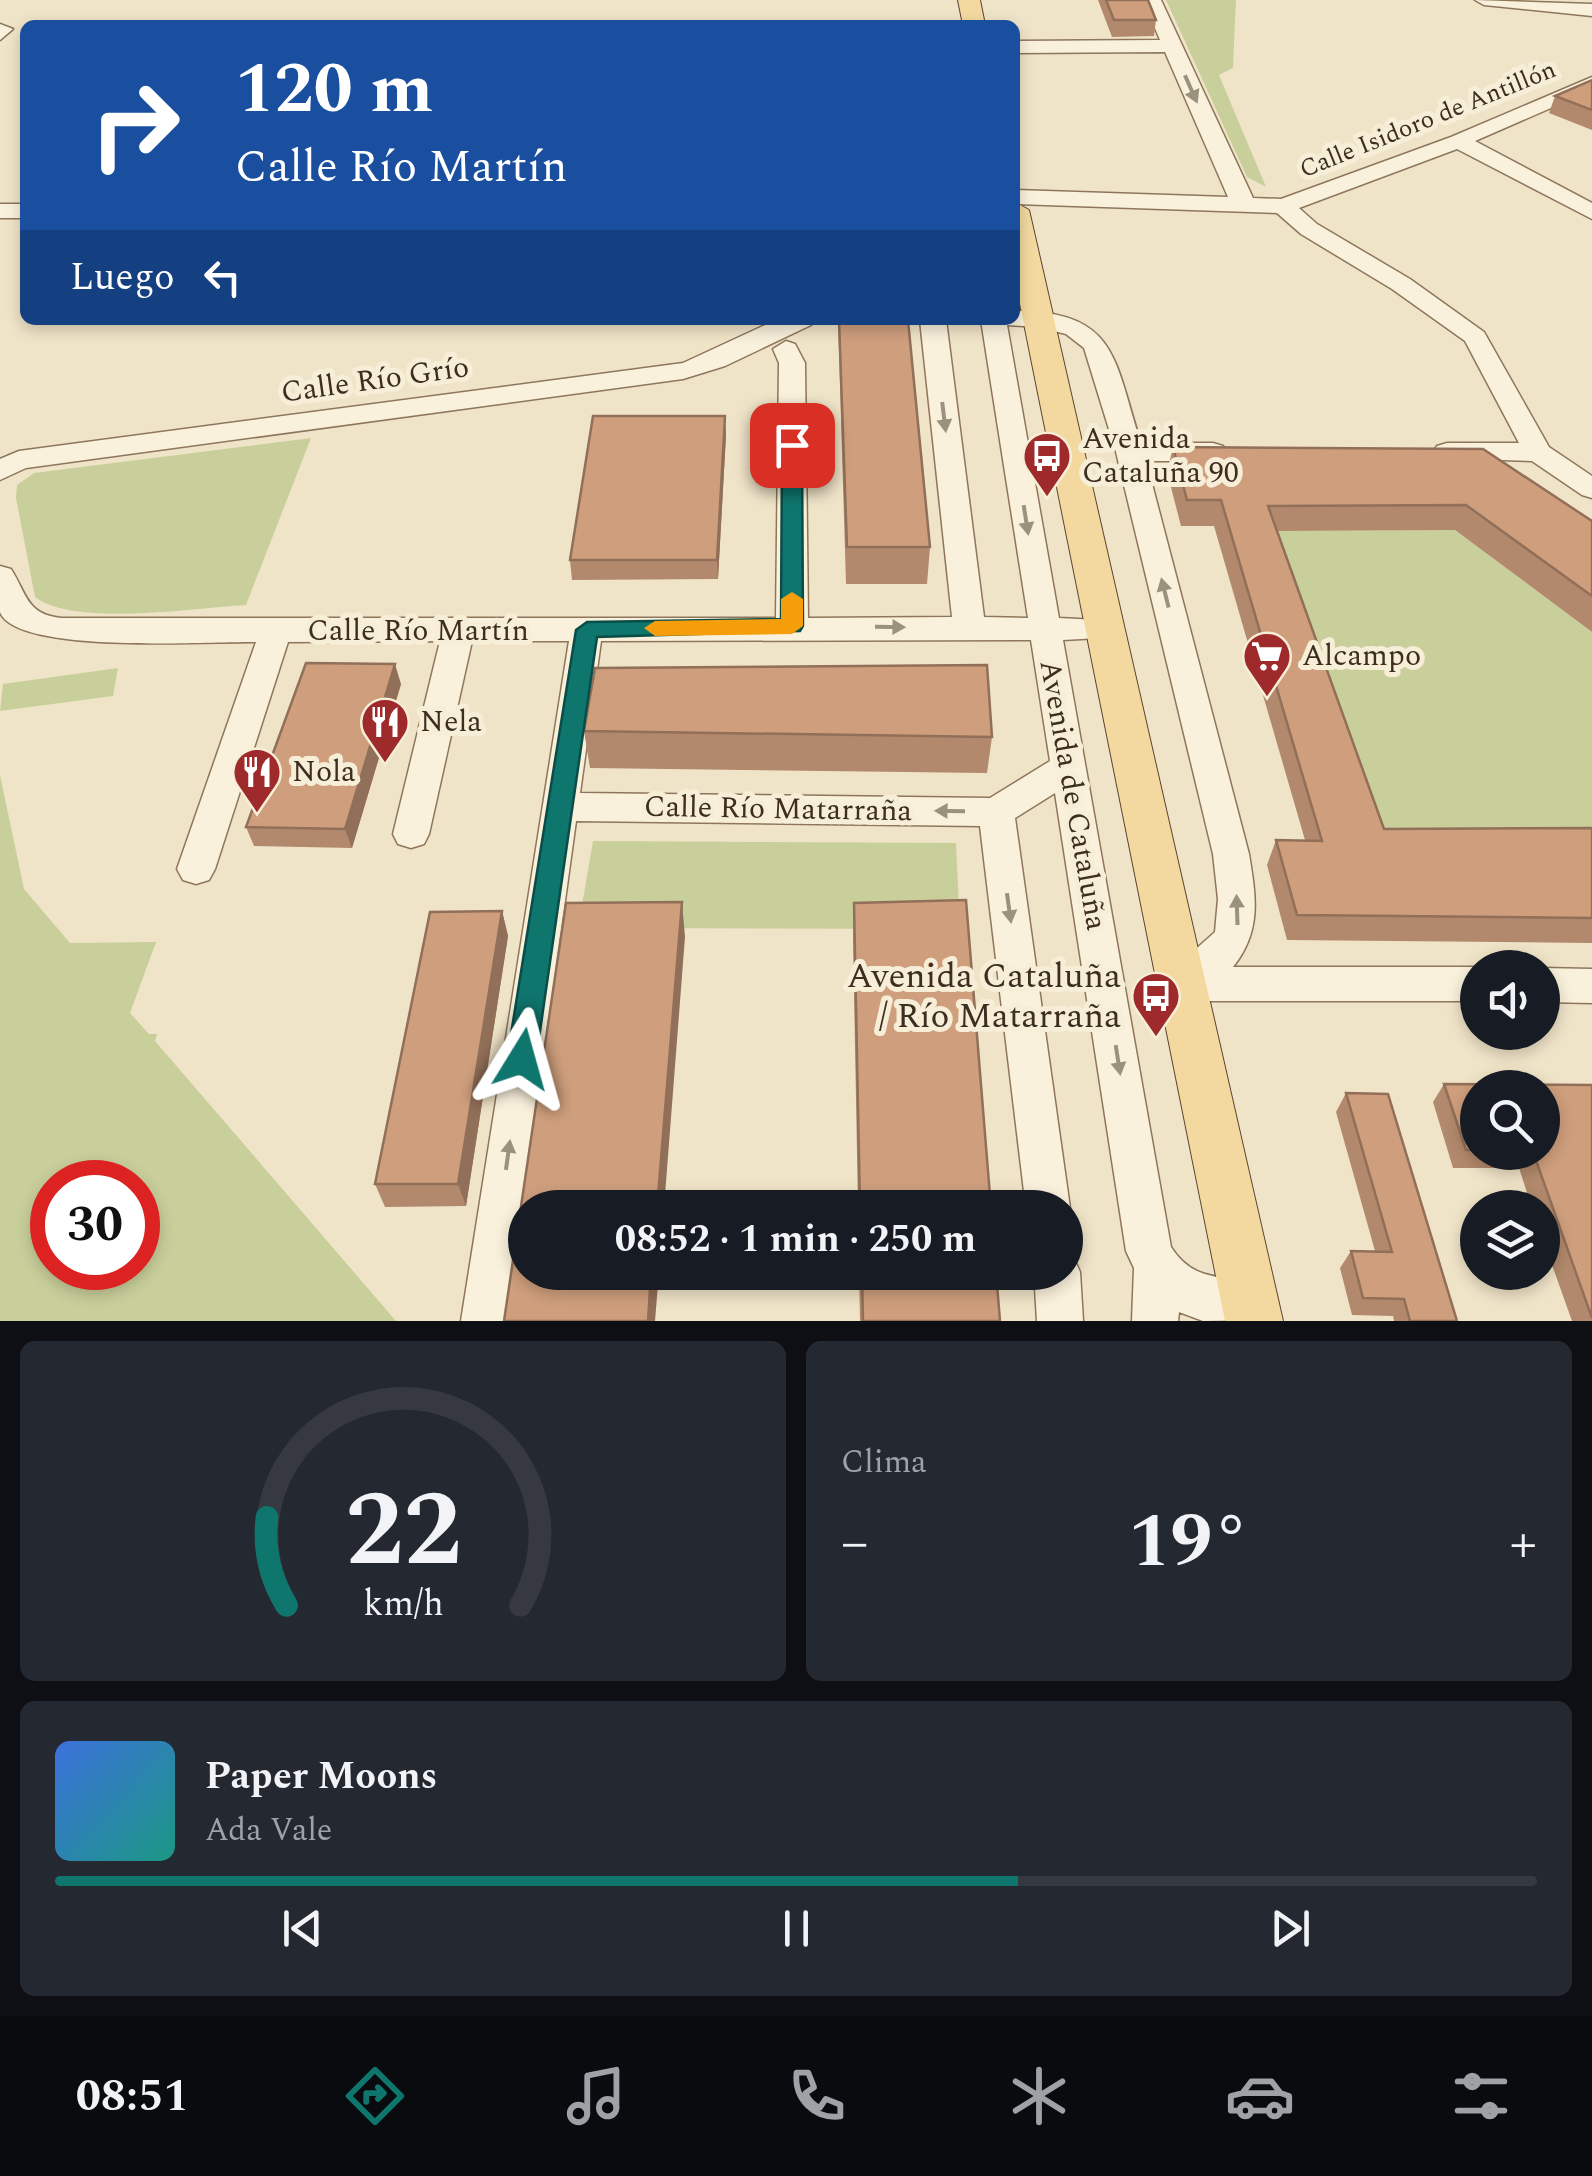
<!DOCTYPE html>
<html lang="es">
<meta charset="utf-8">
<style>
:root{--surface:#171b24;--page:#242831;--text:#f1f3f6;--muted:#9ea1a6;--line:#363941;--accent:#0f766e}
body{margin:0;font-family:Spectral,serif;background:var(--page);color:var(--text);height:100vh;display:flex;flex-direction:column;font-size:38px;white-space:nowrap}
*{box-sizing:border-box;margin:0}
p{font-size:32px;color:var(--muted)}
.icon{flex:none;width:55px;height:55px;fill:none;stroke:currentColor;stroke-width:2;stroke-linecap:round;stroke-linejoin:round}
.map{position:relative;height:1321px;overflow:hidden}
.panel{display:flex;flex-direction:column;gap:20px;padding:20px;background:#0d0f14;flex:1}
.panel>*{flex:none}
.banner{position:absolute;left:20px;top:20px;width:1000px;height:305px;border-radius:15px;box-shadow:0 5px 15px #0003;background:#1a4fa0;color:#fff;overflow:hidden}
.buttons{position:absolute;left:1460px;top:950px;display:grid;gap:20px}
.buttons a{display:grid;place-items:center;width:100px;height:100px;border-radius:50%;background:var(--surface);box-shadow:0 5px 15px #0003;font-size:50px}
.speed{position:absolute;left:30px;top:1160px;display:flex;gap:20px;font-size:50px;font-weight:700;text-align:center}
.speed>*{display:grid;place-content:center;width:130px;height:130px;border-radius:50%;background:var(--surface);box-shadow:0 5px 15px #0003;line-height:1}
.speed .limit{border:15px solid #d22;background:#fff;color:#111}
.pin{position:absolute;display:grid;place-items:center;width:85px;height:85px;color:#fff;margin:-42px;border-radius:20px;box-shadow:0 5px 15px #0006}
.me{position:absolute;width:110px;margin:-55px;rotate:8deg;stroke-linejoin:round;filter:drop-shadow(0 0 8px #0008)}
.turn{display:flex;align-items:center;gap:35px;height:210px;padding:0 50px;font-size:45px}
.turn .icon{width:130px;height:130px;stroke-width:2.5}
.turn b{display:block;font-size:70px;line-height:85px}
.then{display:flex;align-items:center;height:95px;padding:0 50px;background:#0003;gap:20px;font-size:38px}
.big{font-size:75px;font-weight:700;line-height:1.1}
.panel .tile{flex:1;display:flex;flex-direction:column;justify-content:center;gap:15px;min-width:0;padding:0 35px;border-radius:15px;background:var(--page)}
.panel .dial{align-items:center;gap:0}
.dial svg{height:260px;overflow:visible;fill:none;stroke:var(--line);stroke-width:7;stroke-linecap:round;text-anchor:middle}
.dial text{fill:var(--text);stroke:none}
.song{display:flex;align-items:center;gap:30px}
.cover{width:120px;height:120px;border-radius:15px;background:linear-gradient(135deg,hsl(220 70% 55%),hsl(170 70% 35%))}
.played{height:10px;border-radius:5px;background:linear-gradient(90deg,var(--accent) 65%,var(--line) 65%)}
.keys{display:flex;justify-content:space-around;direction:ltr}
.heat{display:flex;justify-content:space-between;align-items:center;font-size:55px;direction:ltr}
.panel .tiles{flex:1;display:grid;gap:20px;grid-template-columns:1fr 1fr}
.tile:last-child{grid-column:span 2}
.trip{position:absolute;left:508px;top:1190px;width:575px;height:100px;border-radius:50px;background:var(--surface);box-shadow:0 5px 15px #0003;font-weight:700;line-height:100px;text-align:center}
.tabs{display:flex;height:160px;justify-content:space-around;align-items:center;background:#090b0e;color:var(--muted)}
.tabs .icon{width:70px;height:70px}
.tabs .active{color:var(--accent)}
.tabs b{font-size:45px;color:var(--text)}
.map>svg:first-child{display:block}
.green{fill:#c9cf9b;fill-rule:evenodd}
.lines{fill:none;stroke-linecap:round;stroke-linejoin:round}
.minor-casing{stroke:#8d765c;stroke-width:3}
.major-casing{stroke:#5b4430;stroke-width:2}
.minor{fill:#faf1dc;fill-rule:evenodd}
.major{fill:#f3d9a0;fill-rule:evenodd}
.wall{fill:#b2896c;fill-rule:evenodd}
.shaded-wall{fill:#916f58}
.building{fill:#cf9f7d;stroke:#916f58;stroke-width:2.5}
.oneway{fill:#9c907e}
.route{fill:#0f766e;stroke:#0a4d48;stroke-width:2.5}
.slow{fill:#f59e0b}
.labels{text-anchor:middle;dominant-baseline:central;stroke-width:10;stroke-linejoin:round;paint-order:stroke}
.far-street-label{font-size:25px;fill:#3d2e20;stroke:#f7eed8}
.street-label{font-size:30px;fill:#3d2e20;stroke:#f7eed8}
.poi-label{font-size:30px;fill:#3d2e20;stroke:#f7eed8;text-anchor:start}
.near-poi-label{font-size:35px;fill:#3d2e20;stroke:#f7eed8;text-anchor:end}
</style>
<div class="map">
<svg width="1592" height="1321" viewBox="0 0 1592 1321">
<rect width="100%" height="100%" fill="#f0e4c8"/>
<!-- green -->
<path class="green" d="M1166,0h70l-3,68 -14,7 47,112 -19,-10z
M311,438l-65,167c-52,3 -172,22 -211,-8l-19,-99 1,-13 17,-12z
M1455,530l137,102v222l-219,1 -112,-324z
M118,668l-5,28 -113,15 3,-27z
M0,775l24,114 46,54 86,-1 -26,71 19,21h8l-2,7 241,280h-396zM52,1182h86v86h-86z
M593,841l363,2 4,86 -382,-1z"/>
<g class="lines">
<!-- minor casing -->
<g class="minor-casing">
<path id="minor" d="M1143,0h18l92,198 28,1 170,-62 141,-60v13l-117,51 117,62v16l-135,-70 -158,59 18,16 93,55 74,53 65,115 43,29v22l-10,-3 -50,-34 -95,-3 -4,-6 4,-6 10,-3h72l-54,-102 -73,-52 -91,-55 -24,-21 -262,-9v-14l213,7 -63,-145 -150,1v-12l145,-1z
M1475,0l117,4v12l-108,-11z
M0,24l13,5 -13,11z
M0,204h25v14h-25z
M1015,311c104,0 99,51 126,132h72l10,3 4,6 -4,6 -10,3h-67l103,393c7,43 13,77 -16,113h245v34h-294l-14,-5 -6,-12 6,-12 45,-40 3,-33 -5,-45 -97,-402 -32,-104 -18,-14 -28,-7 -31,-2 52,293 58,3 5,8 -5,8 -54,3 108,607c25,39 56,25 93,41l7,16 -7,16 -61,1 -24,-9 -1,9h-46l2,-53 -8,-17 -71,-458 -40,25 55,390 -5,12v-12h-39l-46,-382 -404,-5 -69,500h-46l108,-680h-97l-43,193 -5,10 -13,4 -13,-4 -5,-10 47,-193 -152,1 -73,227 -6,11 -13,4 -13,-4 -6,-11 79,-227c-43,-1 -240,13 -256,-30 0,-12 0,-33 0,-46l11,3c16,25 15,45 50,49h715l3,-255 -6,-14 13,-8 9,3 10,19 3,255 144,-1 -32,-297h26l38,297 44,1 -47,-298h34zM1031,640l19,121 -60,37 -410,-5 21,-152z
M776,320h39l-4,5 -86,41 -42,13 -657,89 -26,12v-21l19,-8 664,-88z
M1542,968l50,1v34l-50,-1z
M1065,1252l8,4 7,16 3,49h-46l-3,-49h31z"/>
</g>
<!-- major casing -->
<g class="major-casing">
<path id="major" d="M958,0h22l5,25h-22z
M1015,202l14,8 254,1111h-58l-210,-1042z"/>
</g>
<!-- minor -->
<use href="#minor" class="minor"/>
<!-- major -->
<use href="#major" class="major"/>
</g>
<!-- wall -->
<path class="wall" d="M1098,0h50l8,20 -2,16 -42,1z
M1592,80v50l-43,-17 6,-17z
M838,320l92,227 -3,37h-81z
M726,435l-8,144 -146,1 -2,-20z
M1173,447l419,74v111l-137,-102 -177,1 106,298 208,-1v115l-305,-3 -20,-75 9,-25h29l-91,-314h-33l-14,-54z
M401,684l-49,164 -98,-2 -8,-19z
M584,731l408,6 -5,36 -397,-5z
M854,903l137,305h-133l-5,-270z
M502,911l6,25 -42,270 -81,1 -10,-23z
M1444,1084l148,1v236h-20l-30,-84v-29h-10l-13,-40h-66l-20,-66zM1478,1088l64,64h-64z
M1346,1093l111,228h-63l-1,-5 -41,-1 -12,-47 11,-17h24l-39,-139z
M859,1272h137l4,49h-140z"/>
<!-- shaded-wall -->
<path class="shaded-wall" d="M725,416l1,19 -8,144 -1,-19z
M395,664l6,20 -49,164 -7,-19z
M682,902l3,35 -21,271h-7z
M502,911l6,25 -42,270 -8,-22z
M651,1272h8l-4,49h-7z"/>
<!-- building -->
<path class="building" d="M1106,0h42l8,20h-42z
M1592,80v30l-37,-14z
M839,320h69l22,227h-83z
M593,416h132l-8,144h-147z
M1173,447l310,2 109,72v75l-126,-91 -198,1 116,323 208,-1v90l-295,-3 -21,-75 46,1 -101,-341h-34z
M306,663l89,1 -50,165 -99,-2z
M987,665l5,72 -408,-6 11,-63z
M966,900l25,308h-131l-6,-305z
M682,902l-25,306h-132v64h126l-3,49h-144l62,-418z
M502,911l-44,273h-83l55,-272z
M1444,1084l148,1v233l-59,-166h9v-64h-64v62h-12z
M1346,1093l42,1 69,227h-47l-6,-22 -41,-1 -12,-47 41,1z
M862,1272h134l4,49h-137z"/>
<!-- one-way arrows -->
<defs><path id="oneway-solid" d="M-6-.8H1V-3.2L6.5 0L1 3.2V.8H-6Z" transform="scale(2.5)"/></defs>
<g class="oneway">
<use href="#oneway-solid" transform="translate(1191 89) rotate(66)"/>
<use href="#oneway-solid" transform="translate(944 417) rotate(83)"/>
<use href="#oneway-solid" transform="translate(1026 520) rotate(81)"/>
<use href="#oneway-solid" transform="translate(1165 593) rotate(-104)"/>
<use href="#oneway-solid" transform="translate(890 627) rotate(1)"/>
<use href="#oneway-solid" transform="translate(950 811) rotate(-179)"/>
<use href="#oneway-solid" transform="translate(1009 908) rotate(82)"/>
<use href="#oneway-solid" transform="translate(1237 910) rotate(-92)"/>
<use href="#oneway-solid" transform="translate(1118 1060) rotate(81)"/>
<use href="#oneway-solid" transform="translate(508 1155) rotate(-82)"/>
</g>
<!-- route -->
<path class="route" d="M792,439l10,6 1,181 -3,5 -203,6 -61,422 -4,9 -10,4 -11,-4 -4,-9 69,-429 11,-8 194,-3 1,-174z"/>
<!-- slow -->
<path class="slow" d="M792,592l11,7v27l-11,8 -137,2 -11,-8 11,-7 126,-2v-20z"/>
<!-- icons -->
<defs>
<g id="bus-pin" transform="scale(2.5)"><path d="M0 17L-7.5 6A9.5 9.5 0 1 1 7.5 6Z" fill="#9e2a2b" stroke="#f7eed8"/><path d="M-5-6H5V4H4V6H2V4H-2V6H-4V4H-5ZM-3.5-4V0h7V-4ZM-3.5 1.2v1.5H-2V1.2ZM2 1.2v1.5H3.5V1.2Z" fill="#fff"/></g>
<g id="supermarket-pin" transform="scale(2.5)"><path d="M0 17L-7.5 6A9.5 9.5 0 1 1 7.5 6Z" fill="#9e2a2b" stroke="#f7eed8"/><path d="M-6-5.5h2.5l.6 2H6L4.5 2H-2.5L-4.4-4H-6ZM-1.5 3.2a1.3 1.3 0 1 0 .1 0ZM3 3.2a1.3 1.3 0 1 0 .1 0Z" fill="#fff"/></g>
<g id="restaurant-pin" transform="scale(2.5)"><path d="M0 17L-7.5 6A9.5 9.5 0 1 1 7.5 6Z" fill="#9e2a2b" stroke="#f7eed8"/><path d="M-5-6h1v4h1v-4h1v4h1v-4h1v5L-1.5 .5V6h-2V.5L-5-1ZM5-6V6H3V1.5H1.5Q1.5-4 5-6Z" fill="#fff"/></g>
</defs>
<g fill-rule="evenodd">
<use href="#bus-pin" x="1047" y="456"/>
<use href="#supermarket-pin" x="1267" y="656"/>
<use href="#restaurant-pin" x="385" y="722"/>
<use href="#restaurant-pin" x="257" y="772"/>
<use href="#bus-pin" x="1156" y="996"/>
</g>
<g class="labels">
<!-- far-street labels -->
<g class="far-street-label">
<text transform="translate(1428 120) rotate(-22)">Calle Isidoro de Antillón</text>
</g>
<!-- street labels -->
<g class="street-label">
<text transform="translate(375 380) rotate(-8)">Calle Río Grío</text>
<text x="418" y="631">Calle Río Martín</text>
<text transform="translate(1073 795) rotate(80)">Avenida de Cataluña</text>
<text transform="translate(778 809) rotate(1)">Calle Río Matarraña</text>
</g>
<!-- poi labels -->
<g class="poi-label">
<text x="1082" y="439">Avenida<tspan x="1082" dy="34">Cataluña 90</tspan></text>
<text x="1302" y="656">Alcampo</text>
<text x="420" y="722">Nela</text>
<text x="292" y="772">Nola</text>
</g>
<!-- near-poi labels -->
<g class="near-poi-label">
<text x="1121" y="976">Avenida Cataluña<tspan x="1121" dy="40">/ Río Matarraña</tspan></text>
</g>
</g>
</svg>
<div class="buttons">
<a><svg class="icon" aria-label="sound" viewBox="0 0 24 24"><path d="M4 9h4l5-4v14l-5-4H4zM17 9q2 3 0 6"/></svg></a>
<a><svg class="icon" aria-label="search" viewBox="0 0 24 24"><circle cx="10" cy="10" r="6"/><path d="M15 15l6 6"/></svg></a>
<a><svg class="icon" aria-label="layers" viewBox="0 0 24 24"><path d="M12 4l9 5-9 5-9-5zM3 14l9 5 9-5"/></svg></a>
</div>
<div class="speed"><div class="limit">30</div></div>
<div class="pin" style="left:792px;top:445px;background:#d93025"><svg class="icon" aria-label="arrive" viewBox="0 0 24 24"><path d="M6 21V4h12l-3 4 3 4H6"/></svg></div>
<svg class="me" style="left:522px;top:1059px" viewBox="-20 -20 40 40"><path d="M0-17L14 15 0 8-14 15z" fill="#0f766e" stroke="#fff" stroke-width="4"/></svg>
<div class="trip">08:52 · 1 min · 250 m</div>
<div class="banner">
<div class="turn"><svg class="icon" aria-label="right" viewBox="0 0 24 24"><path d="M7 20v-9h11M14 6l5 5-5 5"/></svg><div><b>120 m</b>Calle Río Martín</div></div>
<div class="then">Luego<svg class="icon" aria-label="left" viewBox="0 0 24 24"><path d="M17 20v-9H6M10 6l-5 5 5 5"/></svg></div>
</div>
</div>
<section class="panel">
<div class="tiles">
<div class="tile dial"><svg viewBox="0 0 100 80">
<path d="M14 69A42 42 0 1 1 86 69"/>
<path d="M14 69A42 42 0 0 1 8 42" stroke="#0f766e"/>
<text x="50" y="56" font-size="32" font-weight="700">22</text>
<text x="50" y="72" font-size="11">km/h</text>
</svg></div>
<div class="tile"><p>Clima</p>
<div class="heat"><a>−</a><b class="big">19°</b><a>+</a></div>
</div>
<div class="tile">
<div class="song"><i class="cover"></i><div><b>Paper Moons</b><p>Ada Vale</p></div></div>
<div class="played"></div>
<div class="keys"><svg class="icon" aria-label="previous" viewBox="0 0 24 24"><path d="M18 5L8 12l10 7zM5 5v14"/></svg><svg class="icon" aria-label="pause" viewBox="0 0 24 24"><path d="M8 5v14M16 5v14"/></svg><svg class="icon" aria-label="next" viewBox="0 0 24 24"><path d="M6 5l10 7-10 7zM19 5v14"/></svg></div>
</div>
</div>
</section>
<nav class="tabs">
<b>08:51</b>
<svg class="icon active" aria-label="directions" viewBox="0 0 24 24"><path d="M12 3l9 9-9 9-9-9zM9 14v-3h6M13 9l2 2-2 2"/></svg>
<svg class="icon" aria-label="music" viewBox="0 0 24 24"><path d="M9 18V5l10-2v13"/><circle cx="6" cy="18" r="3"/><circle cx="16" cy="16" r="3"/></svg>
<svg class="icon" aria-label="phone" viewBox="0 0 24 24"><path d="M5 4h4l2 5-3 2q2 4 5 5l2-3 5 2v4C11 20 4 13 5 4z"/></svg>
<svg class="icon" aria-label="climate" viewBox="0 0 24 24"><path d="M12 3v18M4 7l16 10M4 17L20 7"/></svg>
<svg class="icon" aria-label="car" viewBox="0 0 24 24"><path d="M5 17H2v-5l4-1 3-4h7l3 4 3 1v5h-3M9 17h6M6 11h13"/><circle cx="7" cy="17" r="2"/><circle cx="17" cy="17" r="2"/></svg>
<svg class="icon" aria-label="filters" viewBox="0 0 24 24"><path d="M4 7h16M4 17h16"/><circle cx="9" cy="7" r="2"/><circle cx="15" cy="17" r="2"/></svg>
</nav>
